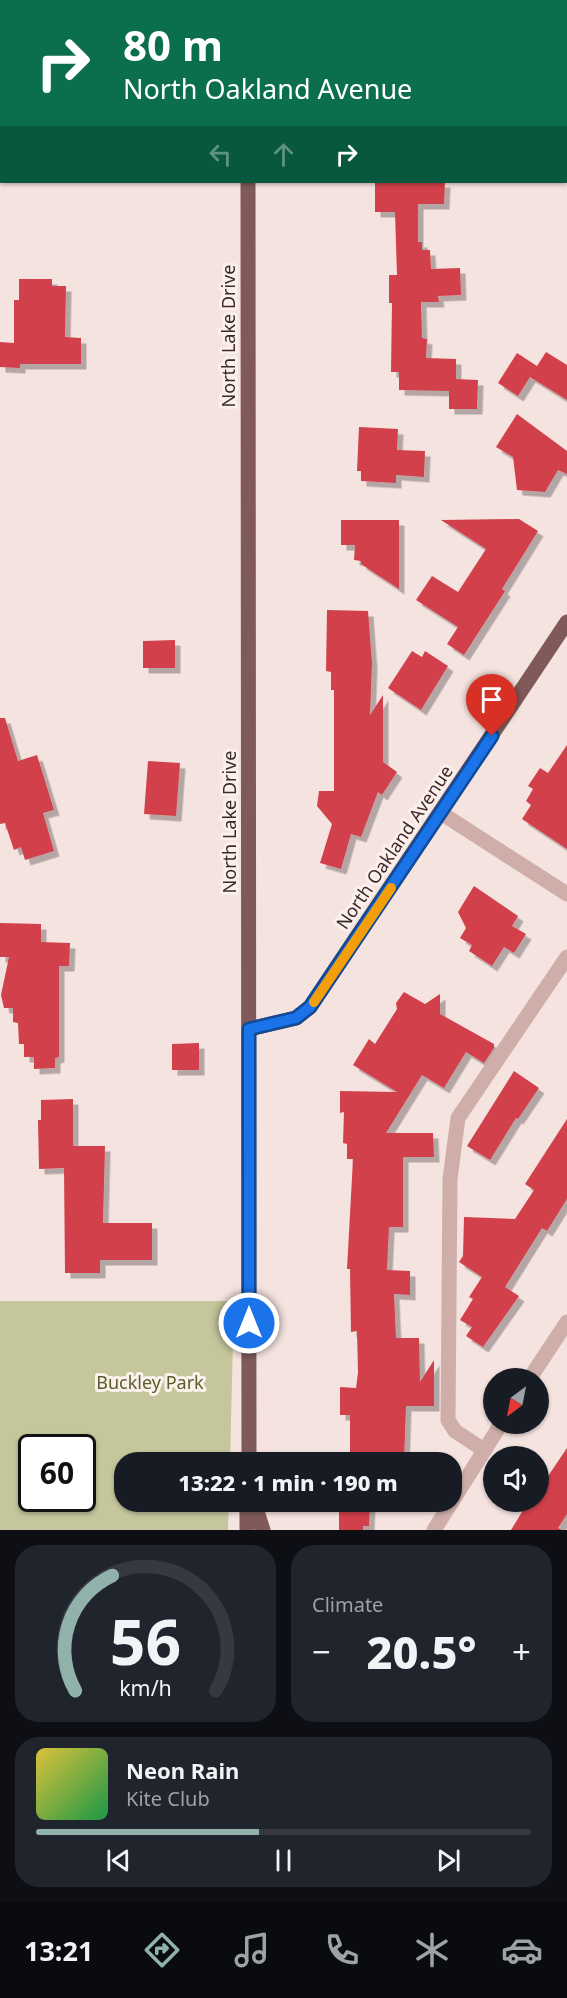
<!DOCTYPE html>
<meta charset="utf-8">
<style>
:root{--surface:#171b24;--page:#20242c;--text:#f1f3f6;--muted:#9ea1a6;--line:#363941;--accent:#90b2ab}
body{margin:0;font-family:"Noto Sans",sans-serif;background:var(--page);color:var(--text);height:100vh;display:flex;flex-direction:column;font-size:22px;white-space:nowrap}
*{box-sizing:border-box;margin:0}
p{font-size:20px;color:var(--muted)}
.icon{flex:none;width:33px;height:33px;fill:none;stroke:currentColor;stroke-width:2;stroke-linecap:round;stroke-linejoin:round}
.map{position:relative;height:1530px;overflow:hidden}
.details{display:flex;flex-direction:column;gap:15px;padding:15px;background:#0d0f14;flex:1}
.details>*{flex:none}
.top-card{position:absolute;left:0px;top:0px;width:567px;height:183px;box-shadow:0 2px 4px #0004;background:#0b6e4f;color:#fff;overflow:hidden}
.needle{width:39px;rotate:212deg}
.fabs{position:absolute;left:483px;top:1368px;display:grid;gap:12px}
.fabs a{display:grid;place-items:center;width:66px;height:66px;border-radius:50%;background:var(--surface);box-shadow:0 2px 4px #0004;font-size:30px}
.speed{position:absolute;left:18px;top:1434px;display:flex;gap:12px;font-size:30px;font-weight:700;text-align:center}
.speed>*{display:grid;place-content:center;width:78px;height:78px;border-radius:50%;background:var(--surface);box-shadow:0 2px 4px #0004;line-height:1}
.speed .limit{border:3px solid #111;border-radius:9px;background:#fff;color:#111}
.pin{position:absolute;display:grid;place-items:center;width:51px;height:51px;color:#fff;margin:-62px -26px;border-radius:50% 50% 50% 0;rotate:-45deg;box-shadow:0 0 6px #0007}
.pin .icon{rotate:45deg}
.me{position:absolute;width:66px;margin:-33px;rotate:0deg;stroke-linejoin:round;filter:drop-shadow(0 0 4px #0008)}
.turn{display:flex;align-items:center;gap:21px;height:126px;padding:0 24px;font-size:27px}
.turn .icon{width:78px;height:78px;stroke-width:2.5}
.turn b{display:block;font-size:42px;line-height:51px}
.lanes{display:flex;align-items:center;height:57px;padding:0 24px;background:#0003;justify-content:center;gap:30px;direction:ltr}
.lanes .off{opacity:.35}
.big{font-size:45px;font-weight:800;line-height:1.1}
.details .card{flex:1;display:flex;flex-direction:column;justify-content:center;gap:9px;min-width:0;padding:0 21px;border-radius:24px;background:var(--page)}
.details .dial{align-items:center;gap:0}
.dial svg{height:156px;overflow:visible;fill:none;stroke:var(--line);stroke-width:7;stroke-linecap:round;text-anchor:middle}
.dial text{fill:var(--text);stroke:none}
.song{display:flex;align-items:center;gap:18px}
.cover{width:72px;height:72px;border-radius:9px;background:linear-gradient(135deg,hsl(50 70% 55%),hsl(140 70% 35%))}
.played{height:6px;border-radius:3px;background:linear-gradient(90deg,var(--accent) 45%,var(--line) 45%)}
.keys{display:flex;justify-content:space-around;direction:ltr}
.heat{display:flex;justify-content:space-between;align-items:center;font-size:33px;direction:ltr}
.details .tiles{flex:1;display:grid;gap:15px;grid-template-columns:1fr 1fr}
.card:last-child{grid-column:span 2}
.trip{position:absolute;left:114px;top:1452px;width:348px;height:60px;border-radius:24px;background:var(--surface);box-shadow:0 2px 4px #0004;font-weight:800;line-height:60px;text-align:center}
.tabs{display:flex;height:96px;justify-content:space-around;align-items:center;background:#090b0e;color:var(--muted)}
.tabs .icon{width:42px;height:42px}
.tabs .selected{color:var(--accent)}
.tabs b{font-size:27px;color:var(--text)}
.map>svg:first-child{display:block}
.green{fill:#c5c69c;fill-rule:evenodd}
.building{fill:#d2404b;filter:url(#shadow)}
.lines{fill:none;stroke-linecap:round;stroke-linejoin:round}
.minor{stroke:#cfaea9;stroke-width:15}
.major{stroke:#7f5a59;stroke-width:15}
.route-casing{stroke:#114b97;stroke-width:15}
.route{stroke:#1a73e8;stroke-width:10}
.slow{stroke:#f59e0b;stroke-width:10}
.labels{text-anchor:middle;dominant-baseline:central;stroke-width:6;stroke-linejoin:round;paint-order:stroke}
.street-label{font-size:18px;fill:#3c2929;stroke:#fcf0ec}
.park-label{font-size:18px;fill:#5a5d2a;stroke:#fcf0ec}
</style>
<div class="map">
<svg width="567" height="1530" viewBox="0 0 567 1530">
<defs>
<filter id="shadow"><feDropShadow dx="5.5" dy="5.5" stdDeviation="0" flood-color="#0004"/></filter>
</defs>
<rect width="100%" height="100%" fill="#f5e3df"/>
<!-- green -->
<path class="green" d="M0,1301h234l-4,161h-106v40h105l-1,28h-228zM32,1448h50v50h-50z"/>
<!-- building -->
<path class="building" d="M375,182h70l-1,22h-26v38h4v8h8l1,19 29,-1 1,27 -23,1 1,6h-18l1,36 5,1 -1,19 30,1v20l22,1 -1,29h-28v-18l-50,-1v-18h-8l1,-69h-3v-28h8l-2,-63h-20z
M19,279h33v7h14l-1,51 16,1v26h-61v4l-20,-1v-25l14,1v-43h5z
M546,352l21,13v35l-37,-23z
M517,353l20,13 -19,30 -20,-13z
M517,414l50,37v23l-9,-4 -13,22 -28,-2 -4,-33 -17,-10z
M359,427l39,2 -1,21 28,1 -1,26 -28,-2v8l-35,-2v-10h-4z
M519,519l19,12 -36,58 3,2 -41,64 -17,-11 11,-17 -42,-27 16,-24 26,16 28,-43 -45,-29z
M341,520h58v69l-38,-25v-3l-7,-1 1,-15h-14z
M327,610l41,1 4,52 -2,52 13,-20v67l14,10 -15,23 -4,-3 -17,45 -10,-3 -10,35 -21,-6 12,-39 -15,-18 2,-15h15v-101h-3v-18l-5,-1z
M175,640v28h-32v-27z
M412,651l10,6 3,-6 23,15 -27,44 -33,-22z
M0,718h5l13,43 19,-6 17,55 -11,3 11,38 -29,9 -4,-13 -7,3 -9,-27 -5,1z
M567,745v104l-45,-30 9,-14 -5,-4 7,-12 -5,-3 12,-18 8,5z
M148,761l32,2 -4,53 -32,-2z
M474,886l44,30 -6,10 14,8 -12,19 -10,-6 -12,19 -23,-15 3,-6 -12,-7 6,-10 -8,-16z
M0,923l41,1v18l29,1 -1,23h-10v91l-4,1v10l-21,1v-12h-10v-13h-5l-1,-21 -5,-1v-14h-9l-3,-13 8,-38h-9z
M404,992l21,12 15,-10v20l54,30v4l-10,15 -18,-11 -22,36 -22,-13 -36,58h47l1,24h-31v70h-14l-2,43 23,1v24l-16,-1 2,44h23l1,44 14,-22v46h-28l-2,56h-54v-47h-10v-28l16,1 2,-15 -1,-42 -6,1 -1,-63h-3l6,-110h-6v-15l-4,-1 1,-31 -4,1v-22l57,1 -44,-27 16,-26 6,5 22,-35 -1,-6z
M199,1043v27h-27v-26z
M514,1071l25,17 -21,31 -2,-1 -26,42 -23,-14z
M73,1099v47h32l-2,77h49v37h-52v13h-35l-1,-105 -25,1 -1,-49h3v-20z
M567,1119v80l-20,32 -5,-3 -37,59 14,9 -36,51 -17,-11 6,-9 -12,-7 13,-21 -4,-2 13,-20 -23,-15 4,-6 1,-39 51,2 19,-29 -9,-6z
M567,1448v66l-9,14 4,2h-51l14,-23 6,-5h7v-11z
M339,1502h31l-1,24h-6v4h-24z"/>
<g class="lines">
<!-- minor -->
<path class="minor" d="M441,813l126,81
M530,1378l37,-56
M484,1450l-29,-19 -7,-11 2,-241 8,-61 109,-161
M434,1530l67,-106"/>
<!-- major -->
<path class="major" d="M248,0v2
M546,0l2,2
M566,12l1,1
M248,182l1,1280
M249,1029l47,-11 14,-11 257,-385
M254,1502l9,28
M247,1530v-28"/>
</g>
<g class="lines">
<!-- route casing -->
<g class="route-casing">
<path id="route" d="M249,1323v-294l47,-11 14,-11 182,-271"/>
</g>
<!-- route -->
<use href="#route" class="route"/>
<!-- slow -->
<path class="slow" d="M314,1002l77,-114"/>
</g>
<g class="labels">
<!-- street labels -->
<g class="street-label">
<text transform="translate(228 336) rotate(-90)">North Lake Drive</text>
<text transform="translate(229 822) rotate(-90)">North Lake Drive</text>
<text transform="translate(394 847) rotate(-56)">North Oakland Avenue</text>
</g>
<!-- park labels -->
<g class="park-label">
<text x="150" y="1382">Buckley Park</text>
</g>
</g>
</svg>
<div class="fabs">
<a><svg class="needle" viewBox="-14 -14 28 28"><path d="M0-13l5 13h-10z" fill="#e53935"/><path d="M0 13l5-13h-10z" fill="#9ea1a6"/></svg></a>
<a><svg class="icon" aria-label="sound" viewBox="0 0 24 24"><path d="M4 9h4l5-4v14l-5-4H4zM17 9q2 3 0 6"/></svg></a>
</div>
<div class="speed"><div class="limit">60</div></div>
<div class="pin" style="left:492px;top:736px;background:#d93025"><svg class="icon" aria-label="arrive" viewBox="0 0 24 24"><path d="M6 21V4h12l-3 4 3 4H6"/></svg></div>
<svg class="me" style="left:249px;top:1323px" viewBox="-20 -20 40 40"><circle r="17" fill="#1a73e8" stroke="#fff" stroke-width="3"/><path d="M0-11L8 9 0 5-8 9z" fill="#fff"/></svg>
<div class="trip">13:22 · 1 min · 190 m</div>
<div class="top-card">
<div class="turn"><svg class="icon" aria-label="right" viewBox="0 0 24 24"><path d="M7 20v-9h11M14 6l5 5-5 5"/></svg><div><b>80 m</b>North Oakland Avenue</div></div>
<div class="lanes"><svg class="icon off" aria-label="left" viewBox="0 0 24 24"><path d="M17 20v-9H6M10 6l-5 5 5 5"/></svg><svg class="icon off" aria-label="ahead" viewBox="0 0 24 24"><path d="M12 20V5M6 11l6-6 6 6"/></svg><svg class="icon" aria-label="right" viewBox="0 0 24 24"><path d="M7 20v-9h11M14 6l5 5-5 5"/></svg></div>
</div>
</div>
<section class="details">
<div class="tiles">
<div class="card dial"><svg viewBox="0 0 100 80">
<path d="M14 69A42 42 0 1 1 86 69"/>
<path d="M14 69A42 42 0 0 1 33 10" stroke="#90b2ab"/>
<text x="50" y="56" font-size="32" font-weight="700">56</text>
<text x="50" y="72" font-size="11">km/h</text>
</svg></div>
<div class="card"><p>Climate</p>
<div class="heat"><a>−</a><b class="big">20.5°</b><a>+</a></div>
</div>
<div class="card">
<div class="song"><i class="cover"></i><div><b>Neon Rain</b><p>Kite Club</p></div></div>
<div class="played"></div>
<div class="keys"><svg class="icon" aria-label="previous" viewBox="0 0 24 24"><path d="M18 5L8 12l10 7zM5 5v14"/></svg><svg class="icon" aria-label="pause" viewBox="0 0 24 24"><path d="M8 5v14M16 5v14"/></svg><svg class="icon" aria-label="next" viewBox="0 0 24 24"><path d="M6 5l10 7-10 7zM19 5v14"/></svg></div>
</div>
</div>
</section>
<nav class="tabs">
<b>13:21</b>
<svg class="icon selected" aria-label="directions" viewBox="0 0 24 24"><path d="M12 3l9 9-9 9-9-9zM9 14v-3h6M13 9l2 2-2 2"/></svg>
<svg class="icon" aria-label="music" viewBox="0 0 24 24"><path d="M9 18V5l10-2v13"/><circle cx="6" cy="18" r="3"/><circle cx="16" cy="16" r="3"/></svg>
<svg class="icon" aria-label="phone" viewBox="0 0 24 24"><path d="M5 4h4l2 5-3 2q2 4 5 5l2-3 5 2v4C11 20 4 13 5 4z"/></svg>
<svg class="icon" aria-label="climate" viewBox="0 0 24 24"><path d="M12 3v18M4 7l16 10M4 17L20 7"/></svg>
<svg class="icon" aria-label="car" viewBox="0 0 24 24"><path d="M5 17H2v-5l4-1 3-4h7l3 4 3 1v5h-3M9 17h6M6 11h13"/><circle cx="7" cy="17" r="2"/><circle cx="17" cy="17" r="2"/></svg>
</nav>
